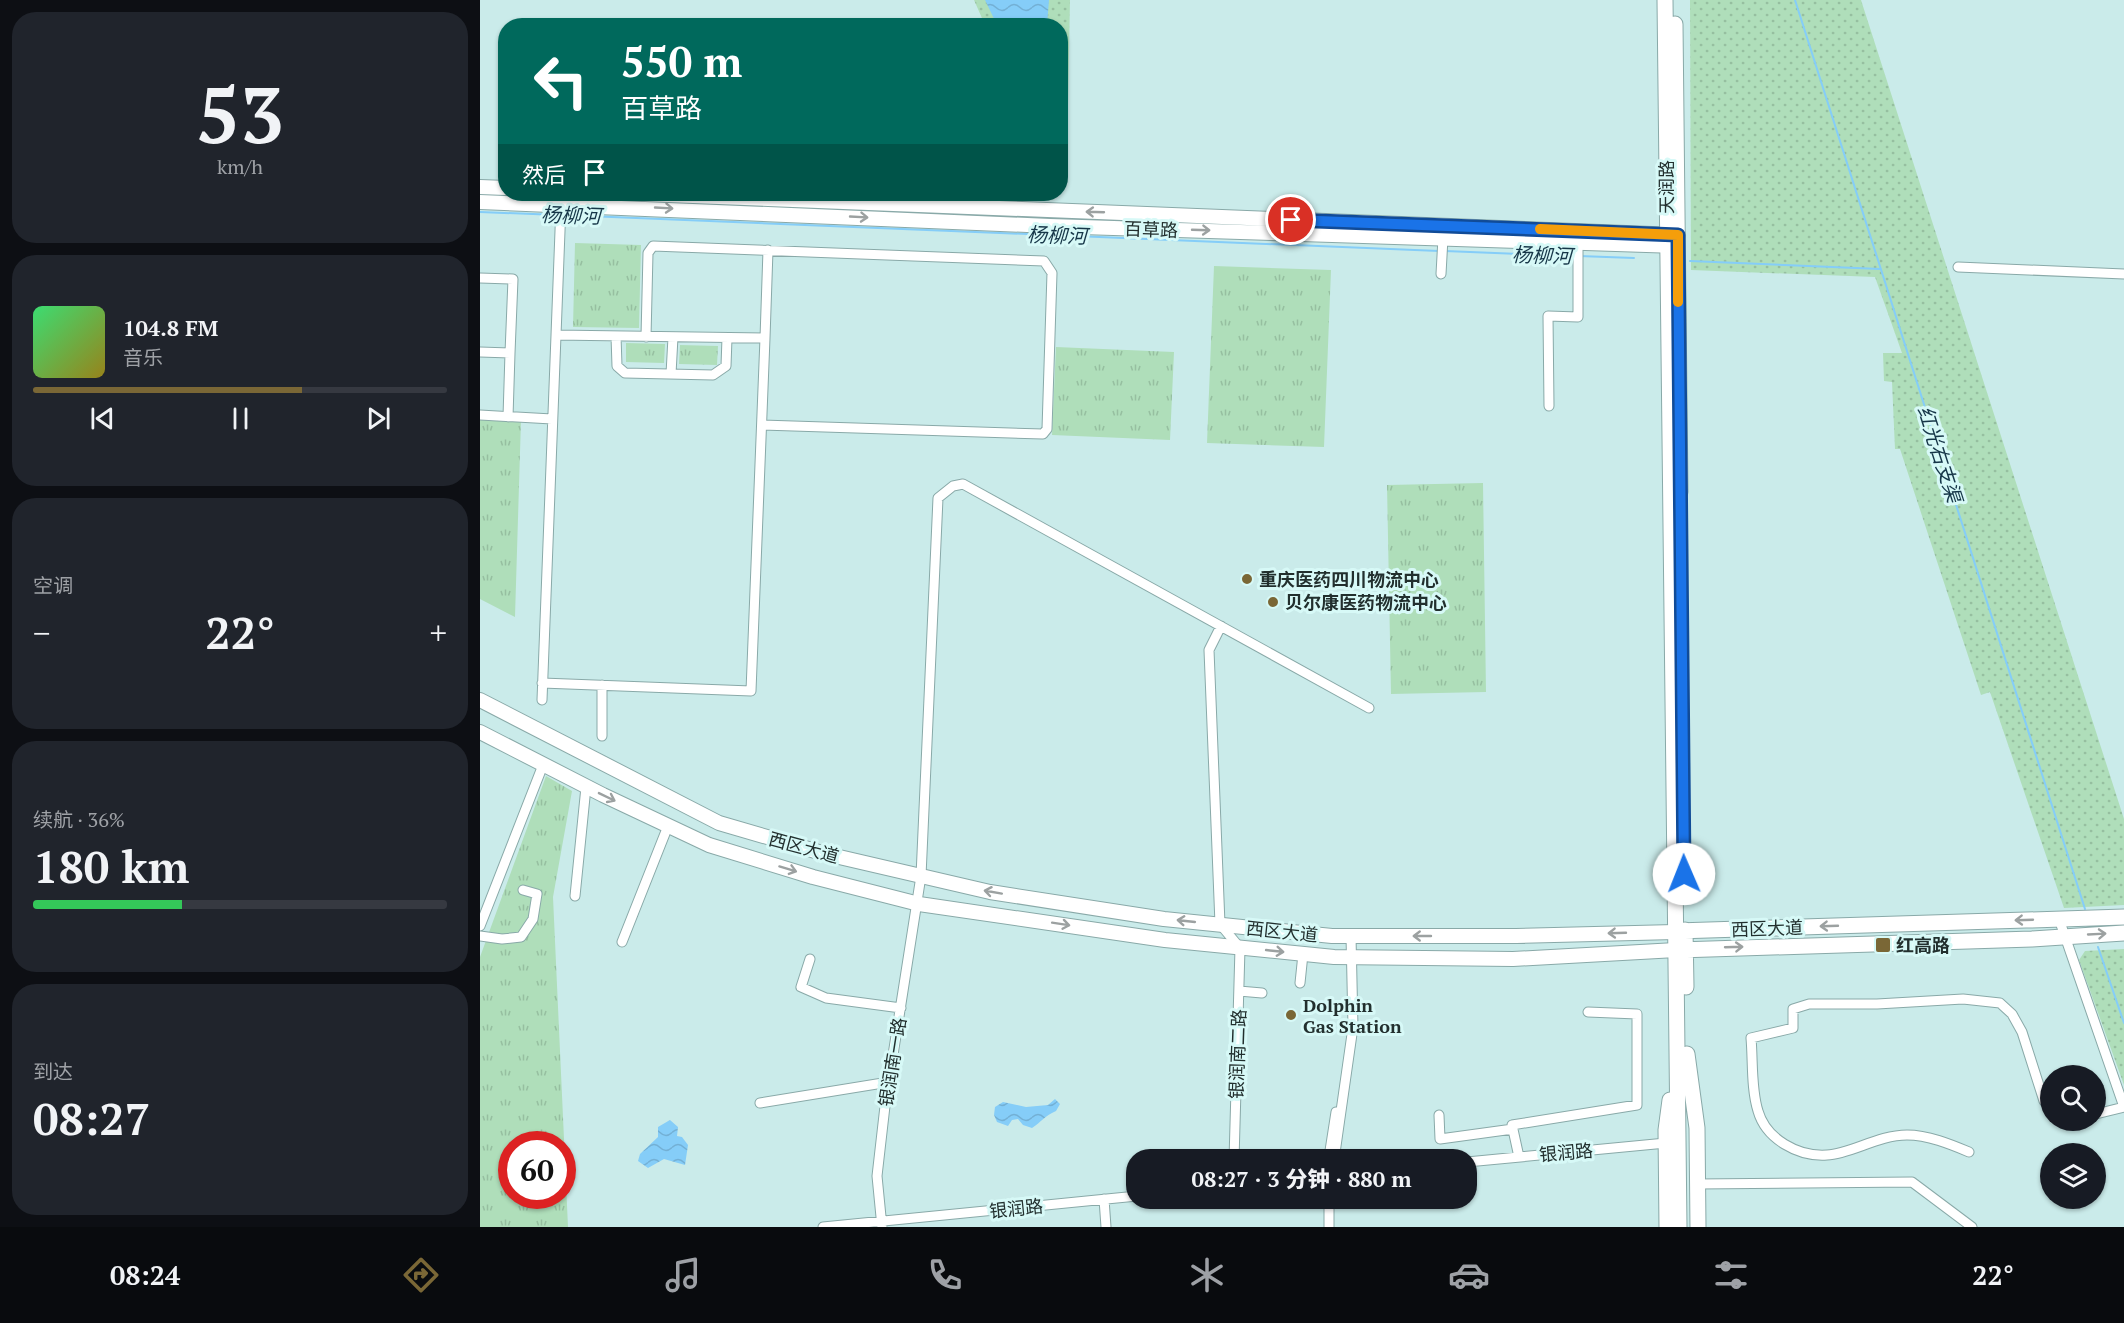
<!DOCTYPE html>
<html lang="zh">
<meta charset="utf-8">
<style>
:root{--surface:#171b24;--page:#20242c;--text:#f1f3f6;--muted:#9ea1a6;--line:#363941;--accent:#7a6736}
body{margin:0;font-family:"PT Serif","Noto Sans SC",serif;background:var(--page);color:var(--text);height:100vh;display:flex;flex-direction:column;font-size:22px;white-space:nowrap}
*{box-sizing:border-box;margin:0}
p{font-size:20px;color:var(--muted)}
.icon{flex:none;width:33px;height:33px;fill:none;stroke:currentColor;stroke-width:2;stroke-linecap:round;stroke-linejoin:round}
.map{position:relative;flex:1;overflow:hidden}
.panel{display:flex;flex-direction:column;gap:12px;padding:12px;background:#0d0f14;width:480px}
.panel>*{flex:none}
.top-card{position:absolute;left:18px;top:18px;width:570px;height:183px;border-radius:24px;box-shadow:0 2px 4px #0004;background:#00695c;color:#fff;overflow:hidden}
.fabs{position:absolute;left:1560px;top:1065px;display:grid;gap:12px}
.fabs a{display:grid;place-items:center;width:66px;height:66px;border-radius:50%;background:var(--surface);box-shadow:0 2px 4px #0004;font-size:30px}
.speed{position:absolute;left:18px;top:1131px;display:flex;gap:12px;font-size:30px;font-weight:700;text-align:center}
.speed>*{display:grid;place-content:center;width:78px;height:78px;border-radius:50%;background:var(--surface);box-shadow:0 2px 4px #0004;line-height:1}
.speed .limit{border:9px solid #d22;background:#fff;color:#111}
.pin{position:absolute;display:grid;place-items:center;width:51px;height:51px;color:#fff;margin:-26px;border:3px solid #fff;border-radius:50%;box-shadow:0 2px 6px #0007}
.me{position:absolute;width:66px;margin:-33px;rotate:359deg;stroke-linejoin:round;filter:drop-shadow(0 0 4px #0008)}
.turn{display:flex;align-items:center;gap:21px;height:126px;padding:0 24px;font-size:27px}
.turn .icon{width:78px;height:78px;stroke-width:2.5}
.turn b{display:block;font-size:42px;line-height:51px}
.then{display:flex;align-items:center;height:57px;padding:0 24px;background:#0003;gap:12px;font-size:22px}
.big{font-size:45px;font-weight:800;line-height:1.1}
.panel .card{flex:1;display:flex;flex-direction:column;justify-content:center;gap:9px;min-width:0;padding:0 21px;border-radius:24px;background:var(--page)}
.panel .dial{align-items:center;gap:0}
.dial b{font-size:78px;line-height:1}
.song{display:flex;align-items:center;gap:18px}
.cover{width:72px;height:72px;border-radius:9px;background:linear-gradient(135deg,hsl(140 70% 55%),hsl(50 70% 35%))}
.played{height:6px;border-radius:3px;background:linear-gradient(90deg,var(--accent) 65%,var(--line) 65%)}
.keys{display:flex;justify-content:space-around;direction:ltr}
.heat{display:flex;justify-content:space-between;align-items:center;font-size:33px;direction:ltr}
.charge{height:9px;border-radius:4px;background:linear-gradient(90deg,#34c759 36%,var(--line) 0)}
.trip{position:absolute;left:646px;top:1149px;width:351px;height:60px;border-radius:24px;background:var(--surface);box-shadow:0 2px 4px #0004;font-weight:800;line-height:60px;text-align:center}
.menu{display:flex;height:96px;justify-content:space-around;align-items:center;background:#090b0e;color:var(--muted)}
.menu .icon{width:42px;height:42px}
.menu .selected{color:var(--accent)}
.menu b{font-size:27px;color:var(--text)}
main{display:flex;flex:1;min-height:0}
.map>svg:first-child{display:block}
.grass{fill:url(#grass-tufts);fill-rule:evenodd}
.park{fill:url(#park-dots)}
.water{fill:url(#water-waves)}
.lines{fill:none;stroke-linecap:round;stroke-linejoin:round}
.stream{stroke:#85cdf8;stroke-width:2}
.street-casing{stroke:#89a9a8;stroke-width:11}
.secondary-casing{stroke:#89a9a8;stroke-width:16}
.primary-casing{stroke:#89a9a8;stroke-width:17}
.street{stroke:#fff;stroke-width:9}
.secondary{stroke:#fff;stroke-width:14}
.primary{stroke:#fff;stroke-width:15}
.oneway{stroke:#9ca1a1}
.route-casing{stroke:#114b97;stroke-width:15}
.route{stroke:#1a73e8;stroke-width:10}
.slow{stroke:#f59e0b;stroke-width:10}
.poi-dot{fill:#7a6736;stroke:#d7f9f7;stroke-width:2}
.labels{text-anchor:middle;dominant-baseline:central;stroke-width:6;stroke-linejoin:round;paint-order:stroke}
.street-label{font-size:18px;fill:#222f2e;stroke:#d7f9f7}
.poi-label{font-size:18px;font-weight:bold;fill:#222f2e;stroke:#d7f9f7;text-anchor:start}
.water-label{font-size:20px;font-style:italic;fill:#163648;stroke:#d7f9f7}
</style>
<main>
<section class="panel">
<div class="card dial"><b>53</b><p>km/h</p></div>
<div class="card">
<div class="song"><i class="cover"></i><div><b>104.8 FM</b><p>音乐</p></div></div>
<div class="played"></div>
<div class="keys"><svg class="icon" aria-label="previous" viewBox="0 0 24 24"><path d="M18 5L8 12l10 7zM5 5v14"/></svg><svg class="icon" aria-label="pause" viewBox="0 0 24 24"><path d="M8 5v14M16 5v14"/></svg><svg class="icon" aria-label="next" viewBox="0 0 24 24"><path d="M6 5l10 7-10 7zM19 5v14"/></svg></div>
</div>
<div class="card"><p>空调</p>
<div class="heat"><a>−</a><b class="big">22°</b><a>+</a></div>
</div>
<div class="card"><p>续航 · 36%</p><b class="big">180 km</b><div class="charge"></div></div>
<div class="card"><p>到达</p><b class="big">08:27</b></div>
</section>
<div class="map">
<svg width="1644" height="1227" viewBox="0 0 1644 1227">
<defs>
<pattern id="grass-tufts" width="24" height="20" patternUnits="userSpaceOnUse" patternTransform="scale(1.5)"><rect width="24" height="20" fill="#afdeba"/><path d="M3 7l-1-3M5 7V3M7 7l1-3M15 17l-1-3M17 17v-4M19 17l1-3" fill="none" stroke="#96bfa0"/></pattern>
<pattern id="park-dots" width="8" height="8" patternUnits="userSpaceOnUse" patternTransform="scale(1.5)"><rect width="8" height="8" fill="#afdeba"/><path d="M2 2h.1M6 6h.1" fill="none" stroke="#96bfa0" stroke-width="1.8" stroke-linecap="round"/></pattern>
<pattern id="water-waves" width="16" height="10" patternUnits="userSpaceOnUse" patternTransform="scale(1.5)"><rect width="16" height="10" fill="#85cdf8"/><path d="M0 5q4-4 8 0t8 0" fill="none" stroke="#73b0d5"/></pattern>
</defs>
<rect width="100%" height="100%" fill="#caebea"/>
<!-- grass -->
<path class="grass" d="M95,243l66,2 -2,83 -66,-1z
M734,266l117,4 -7,177 -117,-4z
M146,343l39,1 -1,19 -38,-1z
M200,345l38,1 -1,19 -38,-1z
M576,347l118,5 -4,88 -118,-5z
M0,418l41,2 -6,197 -35,-18z
M1003,483l3,209 -95,2 -4,-209z
M66,776l26,15 -19,106 15,330h-88v-270zM32,1144h50v52h-50z"/>
<!-- park -->
<path class="park" d="M494,0h96l-3,159h-6l-1,-133 -75,-1z
M1210,0h171l263,819v86l-60,3 -74,-216 -9,3 -81,-246h-5l-3,-67 -8,-1 -1,-28h19l-27,-76 -184,-7z
M1644,949v136l-45,-125 6,-9z"/>
<!-- water -->
<path class="water" d="M505,0h64l-2,25h-50z
M575,1099l5,5 -4,7c-10,4 -15,11 -24,17l-9,-3 -5,-6 -6,1 -4,6 -11,-4 -3,-7 1,-8 8,-5 23,5 22,-2z
M190,1120l8,7 -1,9 5,1 6,8 -3,20 -21,-6 -16,9 -10,-7 2,-7 18,-17v-10z"/>
<g class="lines">
<!-- stream -->
<path class="stream" d="M1315,0l290,909
M0,212l78,3
M83,215l876,36
M965,251l129,5
M1099,256l55,2
M1210,261l190,8
M1618,947l26,76"/>
<!-- street casing -->
<g class="street-casing">
<path id="street" d="M1478,267l166,7
M961,274l2,-36
M0,278l33,1 -3,74
M136,336l1,30 8,7 88,2 13,-9 1,-28
M166,337l2,-84 5,-7 391,15 8,12 -5,156 -4,5 -281,-9
M285,338l3,-88
M0,352l30,1 -2,64
M191,374l2,-37
M1069,406l-1,-90 30,1v-75
M0,415l72,4
M741,626l-12,24 11,274 20,24 -6,212
M62,683l209,8 14,-353 -209,-3
M62,700l19,-495
M122,736v-51
M95,896l11,-109
M1579,919l65,188
M0,926l63,-161
M0,936l22,3 19,-2 12,-18 4,-25 -14,-4
M142,942l46,-116
M330,959l-9,28 25,11 75,10
M820,983l3,-29
M759,991l23,2
M280,1103l129,-21
M1616,1114l28,-7
M959,1115l1,24 73,-10
M1489,1152c-19,-8 -41,-17 -62,-17 -29,0 -56,19 -80,20 -29,2 -61,-16 -69,-44 -7,-22 -5,-51 -7,-73l42,-10v-19l16,-5h68l86,-5 37,4 12,11 10,18 22,69 6,8
M849,1157l7,-45
M1039,1157l-7,-32 125,-20v-91l-49,-2
M854,1160l19,-133 -2,-91
M987,1162l199,-19
M1217,1184l215,-2 60,45
M624,1199l2,28
M343,1227l314,-31
M402,1227l-5,-51 8,-70 36,-230 17,-378 15,-12 10,-2 406,224
M849,1227v-29"/>
</g>
<!-- secondary casing -->
<g class="secondary-casing">
<path id="secondary" d="M0,187l26,1
M162,194l1036,41
M0,202l570,24 627,20
M0,700l239,123 103,30 168,39 174,27 168,17h184l159,-4
M0,732l123,63 106,50 104,32 106,27 246,36 169,17 179,2 163,-9"/>
</g>
<!-- primary casing -->
<g class="primary-casing">
<path id="primary" d="M1185,0l14,1227
M1195,24l5,468
M1205,930l1,57
M1197,931l447,-14
M1199,950l353,-11 92,-6
M1207,1054l10,74 1,99
M1187,1227l-1,-97 4,-30"/>
</g>
<!-- street -->
<use href="#street" class="street"/>
<!-- secondary -->
<use href="#secondary" class="secondary"/>
<!-- primary -->
<use href="#primary" class="primary"/>
</g>
<!-- one-way arrows -->
<defs><path id="oneway-shaft" d="M-6 0H5M1.5-3L5.5 0L1.5 3" fill="none" stroke-width="1.6" stroke-linecap="round" stroke-linejoin="round" transform="scale(1.5)"/></defs>
<g class="oneway">
<use href="#oneway-shaft" transform="translate(184 208) rotate(3)"/>
<use href="#oneway-shaft" transform="translate(615 212) rotate(-178)"/>
<use href="#oneway-shaft" transform="translate(379 217) rotate(3)"/>
<use href="#oneway-shaft" transform="translate(721 230) rotate(2)"/>
<use href="#oneway-shaft" transform="translate(127 797) rotate(26)"/>
<use href="#oneway-shaft" transform="translate(308 869) rotate(17)"/>
<use href="#oneway-shaft" transform="translate(513 892) rotate(-170)"/>
<use href="#oneway-shaft" transform="translate(1544 920) rotate(178)"/>
<use href="#oneway-shaft" transform="translate(706 921) rotate(-174)"/>
<use href="#oneway-shaft" transform="translate(581 924) rotate(9)"/>
<use href="#oneway-shaft" transform="translate(1349 926) rotate(178)"/>
<use href="#oneway-shaft" transform="translate(1137 933) rotate(178)"/>
<use href="#oneway-shaft" transform="translate(1617 934) rotate(-3)"/>
<use href="#oneway-shaft" transform="translate(942 936) rotate(180)"/>
<use href="#oneway-shaft" transform="translate(1254 947) rotate(-2)"/>
<use href="#oneway-shaft" transform="translate(795 951) rotate(6)"/>
</g>
<g class="lines">
<!-- route casing -->
<g class="route-casing">
<path id="route" d="M811,220l387,15 6,639"/>
</g>
<!-- route -->
<use href="#route" class="route"/>
<!-- slow -->
<path class="slow" d="M1060,229l138,6v67"/>
</g>
<!-- markers -->
<g class="poi-dot">
<circle cx="767" cy="579" r="6"/>
<circle cx="793" cy="602" r="6"/>
<rect x="1395" y="937" width="16" height="16" rx="3"/>
<circle cx="811" cy="1015" r="6"/>
</g>
<g class="labels">
<!-- street labels -->
<g class="street-label">
<text transform="translate(1186 187) rotate(-90)">天润路</text>
<text transform="translate(671 229) rotate(2)">百草路</text>
<text transform="translate(324 847) rotate(15)">西区大道</text>
<text transform="translate(1287 928) rotate(-2)">西区大道</text>
<text transform="translate(802 931) rotate(6)">西区大道</text>
<text transform="translate(757 1054) rotate(-88)">银润南二路</text>
<text transform="translate(412 1062) rotate(-81)">银润南一路</text>
<text transform="translate(1086 1152) rotate(-5)">银润路</text>
<text transform="translate(536 1208) rotate(-6)">银润路</text>
</g>
<!-- poi labels -->
<g class="poi-label">
<text x="779" y="579">重庆医药四川物流中心</text>
<text x="805" y="602">贝尔康医药物流中心</text>
<text x="1416" y="945">红高路</text>
<text x="823" y="1005">Dolphin<tspan x="823" dy="21">Gas Station</tspan></text>
</g>
<!-- water labels -->
<g class="water-label">
<text transform="translate(91 215) rotate(2)">杨柳河</text>
<text transform="translate(577 235) rotate(2)">杨柳河</text>
<text transform="translate(1062 255) rotate(2)">杨柳河</text>
<text transform="translate(1460 454) rotate(72)">红光右支渠</text>
</g>
</g>
</svg>
<div class="fabs">
<a><svg class="icon" aria-label="search" viewBox="0 0 24 24"><circle cx="10" cy="10" r="6"/><path d="M15 15l6 6"/></svg></a>
<a><svg class="icon" aria-label="layers" viewBox="0 0 24 24"><path d="M12 4l9 5-9 5-9-5zM3 14l9 5 9-5"/></svg></a>
</div>
<div class="speed"><div class="limit">60</div></div>
<div class="pin" style="left:811px;top:220px;background:#d93025"><svg class="icon" aria-label="arrive" viewBox="0 0 24 24"><path d="M6 21V4h12l-3 4 3 4H6"/></svg></div>
<svg class="me" style="left:1204px;top:874px" viewBox="-20 -20 40 40"><circle r="19" fill="#fff"/><path d="M0-13L10 11 0 6-10 11z" fill="#1a73e8"/></svg>
<div class="trip">08:27 · 3 分钟 · 880 m</div>
<div class="top-card">
<div class="turn"><svg class="icon" aria-label="left" viewBox="0 0 24 24"><path d="M17 20v-9H6M10 6l-5 5 5 5"/></svg><div><b>550 m</b>百草路</div></div>
<div class="then">然后<svg class="icon" aria-label="arrive" viewBox="0 0 24 24"><path d="M6 21V4h12l-3 4 3 4H6"/></svg></div>
</div>
</div>
</main>
<nav class="menu">
<b>08:24</b>
<svg class="icon selected" aria-label="directions" viewBox="0 0 24 24"><path d="M12 3l9 9-9 9-9-9zM9 14v-3h6M13 9l2 2-2 2"/></svg>
<svg class="icon" aria-label="music" viewBox="0 0 24 24"><path d="M9 18V5l10-2v13"/><circle cx="6" cy="18" r="3"/><circle cx="16" cy="16" r="3"/></svg>
<svg class="icon" aria-label="phone" viewBox="0 0 24 24"><path d="M5 4h4l2 5-3 2q2 4 5 5l2-3 5 2v4C11 20 4 13 5 4z"/></svg>
<svg class="icon" aria-label="climate" viewBox="0 0 24 24"><path d="M12 3v18M4 7l16 10M4 17L20 7"/></svg>
<svg class="icon" aria-label="car" viewBox="0 0 24 24"><path d="M5 17H2v-5l4-1 3-4h7l3 4 3 1v5h-3M9 17h6M6 11h13"/><circle cx="7" cy="17" r="2"/><circle cx="17" cy="17" r="2"/></svg>
<svg class="icon" aria-label="filters" viewBox="0 0 24 24"><path d="M4 7h16M4 17h16"/><circle cx="9" cy="7" r="2"/><circle cx="15" cy="17" r="2"/></svg>
<b>22°</b>
</nav>
